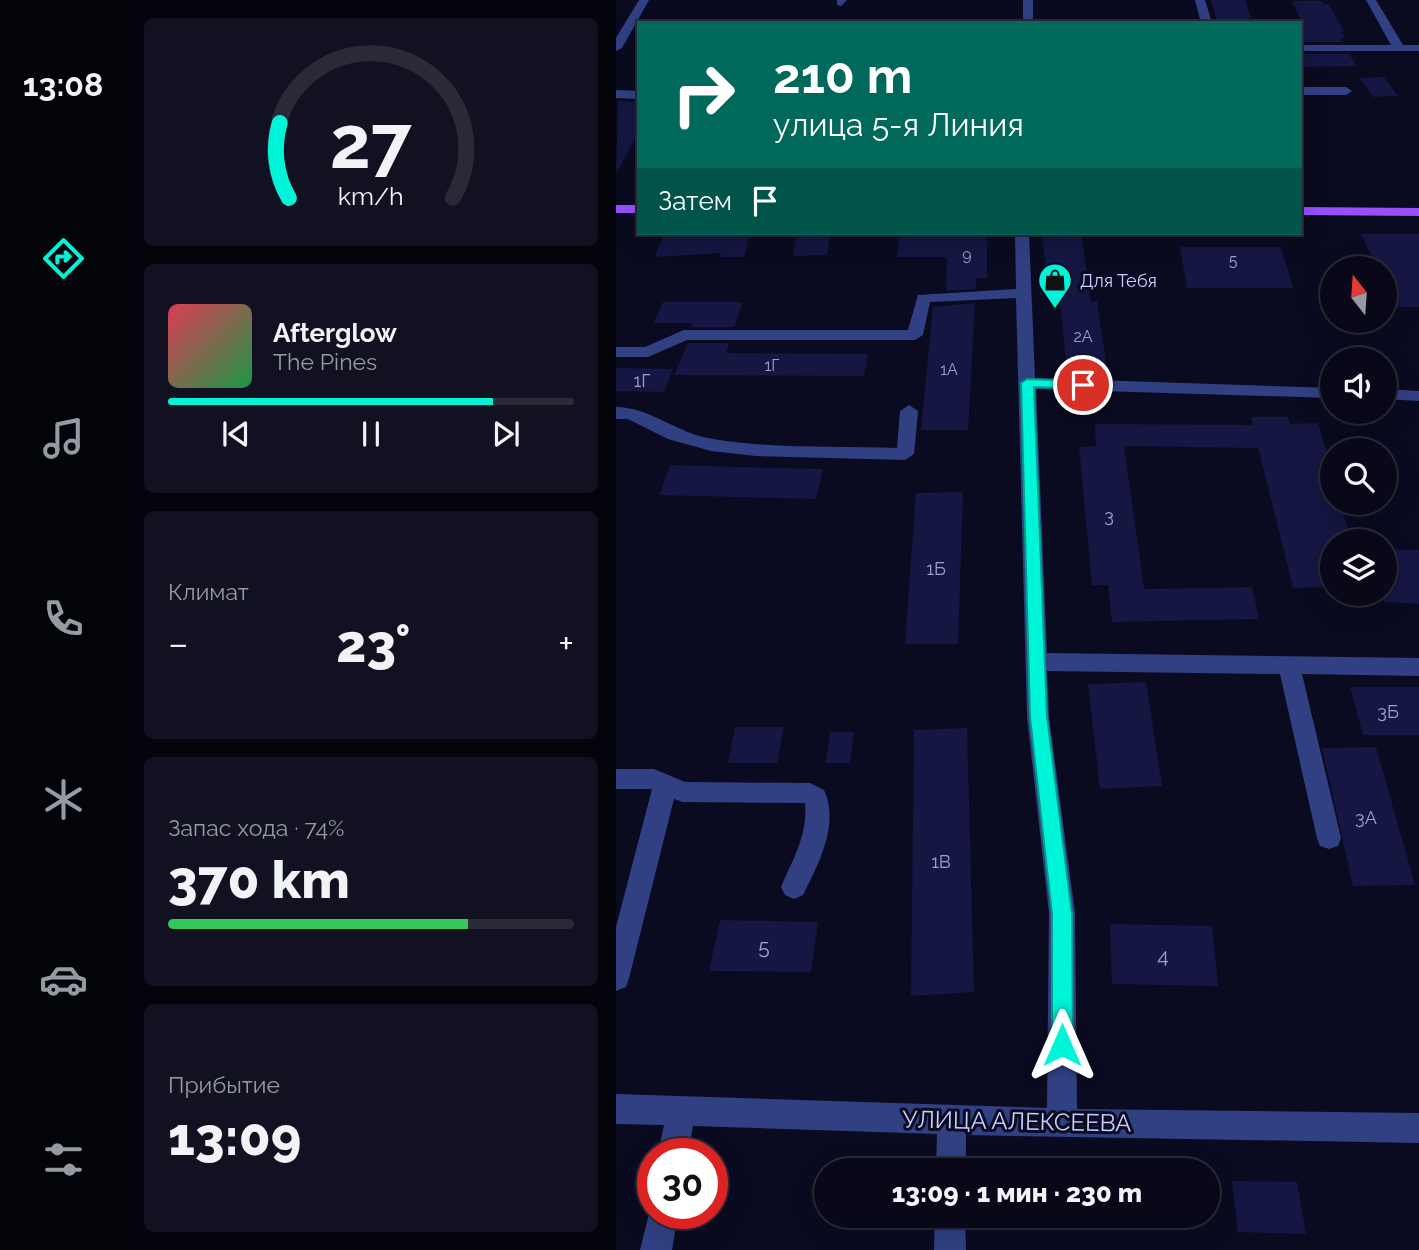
<!DOCTYPE html>
<html lang="ru">
<meta charset="utf-8">
<style>
:root{--surface:#080818;--page:#111121;--text:#f1f3f6;--muted:#989aa2;--line:#292937;--accent:#00f4d8}
body{margin:0;font-family:Raleway,sans-serif;background:var(--page);color:var(--text);height:100vh;display:flex;flex-direction:column;font-size:26px;white-space:nowrap}
*{box-sizing:border-box;margin:0}
p{font-size:23px;color:var(--muted)}
.icon{flex:none;width:38px;height:38px;fill:none;stroke:currentColor;stroke-width:2;stroke-linecap:round;stroke-linejoin:round}
.map{position:relative;flex:1;overflow:hidden}
.panel{display:flex;flex-direction:column;gap:18px;padding:18px;background:#04040d;width:490px}
.panel>*{flex:none}
.banner{position:absolute;left:21px;top:21px;width:665px;height:214px;border-radius:0px;box-shadow:0 7px 28px #0002,0 0 0 2px var(--line);background:#00695c;color:#fff;overflow:hidden}
.needle{width:46px;rotate:343deg}
.fabs{position:absolute;left:704px;top:256px;display:grid;gap:14px}
.fabs a{display:grid;place-items:center;width:77px;height:77px;border-radius:50%;background:var(--surface);box-shadow:0 7px 28px #0002,0 0 0 2px var(--line);font-size:35px}
.speed{position:absolute;left:21px;top:1138px;display:flex;gap:14px;font-size:35px;font-weight:700;text-align:center}
.speed>*{display:grid;place-content:center;width:91px;height:91px;border-radius:50%;background:var(--surface);box-shadow:0 7px 28px #0002,0 0 0 2px var(--line);line-height:1}
.speed .limit{border:10px solid #d22;background:#fff;color:#111}
.pin{position:absolute;display:grid;place-items:center;width:60px;height:60px;color:#fff;margin:-30px;border:4px solid #fff;border-radius:50%;box-shadow:0 2px 7px #0007}
.me{position:absolute;width:77px;margin:-38px;rotate:0deg;stroke-linejoin:round;filter:drop-shadow(0 0 5px #0008)}
.turn{display:flex;align-items:center;gap:24px;height:147px;padding:0 21px;font-size:32px}
.turn .icon{width:91px;height:91px;stroke-width:2.5}
.turn b{display:block;font-size:49px;line-height:60px}
.then{display:flex;align-items:center;height:66px;padding:0 21px;background:#0003;gap:14px;font-size:26px}
.big{font-size:52px;font-weight:800;line-height:1.1}
.panel .widget{flex:1;display:flex;flex-direction:column;justify-content:center;gap:10px;min-width:0;padding:0 24px;border-radius:10px;background:var(--page)}
.panel .dial{align-items:center;gap:0}
.dial svg{height:182px;overflow:visible;fill:none;stroke:var(--line);stroke-width:7;stroke-linecap:round;text-anchor:middle}
.dial text{fill:var(--text);stroke:none}
.song{display:flex;align-items:center;gap:21px}
.cover{width:84px;height:84px;border-radius:10px;background:linear-gradient(135deg,hsl(350 70% 55%),hsl(140 70% 35%))}
.played{height:7px;border-radius:4px;background:linear-gradient(90deg,var(--accent) 80%,var(--line) 80%)}
.keys{display:flex;justify-content:space-around;direction:ltr}
.heat{display:flex;justify-content:space-between;align-items:center;font-size:38px;direction:ltr}
.charge{height:10px;border-radius:5px;background:linear-gradient(90deg,#34c759 74%,var(--line) 0)}
.trip{position:absolute;left:198px;top:1158px;width:406px;height:70px;border-radius:35px;background:var(--surface);box-shadow:0 7px 28px #0002,0 0 0 2px var(--line);font-weight:800;line-height:70px;text-align:center}
main{display:flex;flex:1;min-height:0}
.tabs{display:flex;flex-direction:column;width:126px;justify-content:space-around;align-items:center;background:#03030a;color:var(--muted)}
.tabs .icon{width:49px;height:49px}
.tabs .current{color:var(--accent)}
.tabs b{font-size:32px;color:var(--text)}
.map>svg:first-child{display:block}
.building{fill:#151642}
.lines{fill:none;stroke-linecap:round;stroke-linejoin:round}
.minor{fill:#314083;fill-rule:evenodd}
.major{fill:#9850ff;fill-rule:evenodd}
.route{fill:#00f4d8;stroke:#009f8c;stroke-width:2}
.labels{text-anchor:middle;dominant-baseline:central;stroke-width:6;stroke-linejoin:round;paint-order:stroke}
.far-number-label{font-size:16px;fill:#9ca0d0}
.far-poi-label{font-size:18px;fill:#c9ceff;stroke:#0a0b20;text-anchor:start}
.number-label{font-size:18px;fill:#9ca0d0}
.near-number-label{font-size:21px;fill:#9ca0d0}
.near-street-label{font-size:24px;fill:#c9ceff;stroke:#0a0b20}
</style>
<main>
<nav class="tabs">
<b>13:08</b>
<svg class="icon current" aria-label="directions" viewBox="0 0 24 24"><path d="M12 3l9 9-9 9-9-9zM9 14v-3h6M13 9l2 2-2 2"/></svg>
<svg class="icon" aria-label="music" viewBox="0 0 24 24"><path d="M9 18V5l10-2v13"/><circle cx="6" cy="18" r="3"/><circle cx="16" cy="16" r="3"/></svg>
<svg class="icon" aria-label="phone" viewBox="0 0 24 24"><path d="M5 4h4l2 5-3 2q2 4 5 5l2-3 5 2v4C11 20 4 13 5 4z"/></svg>
<svg class="icon" aria-label="climate" viewBox="0 0 24 24"><path d="M12 3v18M4 7l16 10M4 17L20 7"/></svg>
<svg class="icon" aria-label="car" viewBox="0 0 24 24"><path d="M5 17H2v-5l4-1 3-4h7l3 4 3 1v5h-3M9 17h6M6 11h13"/><circle cx="7" cy="17" r="2"/><circle cx="17" cy="17" r="2"/></svg>
<svg class="icon" aria-label="filters" viewBox="0 0 24 24"><path d="M4 7h16M4 17h16"/><circle cx="9" cy="7" r="2"/><circle cx="15" cy="17" r="2"/></svg>
</nav>
<section class="panel">
<div class="widget dial"><svg viewBox="0 0 100 80">
<path d="M14 69A42 42 0 1 1 86 69"/>
<path d="M14 69A42 42 0 0 1 10 36" stroke="#00f4d8"/>
<text x="50" y="56" font-size="32" font-weight="700">27</text>
<text x="50" y="72" font-size="11">km/h</text>
</svg></div>
<div class="widget">
<div class="song"><i class="cover"></i><div><b>Afterglow</b><p>The Pines</p></div></div>
<div class="played"></div>
<div class="keys"><svg class="icon" aria-label="previous" viewBox="0 0 24 24"><path d="M18 5L8 12l10 7zM5 5v14"/></svg><svg class="icon" aria-label="pause" viewBox="0 0 24 24"><path d="M8 5v14M16 5v14"/></svg><svg class="icon" aria-label="next" viewBox="0 0 24 24"><path d="M6 5l10 7-10 7zM19 5v14"/></svg></div>
</div>
<div class="widget"><p>Климат</p>
<div class="heat"><a>−</a><b class="big">23°</b><a>+</a></div>
</div>
<div class="widget"><p>Запас хода · 74%</p><b class="big">370 km</b><div class="charge"></div></div>
<div class="widget"><p>Прибытие</p><b class="big">13:09</b></div>
</section>
<div class="map">
<svg width="803" height="1250" viewBox="0 0 803 1250">
<rect width="100%" height="100%" fill="#0a0b20"/>
<!-- building -->
<path class="building" d="M595,0h34l7,20 -35,1z
M676,1h30l1,3h6l15,27h-3l4,7h-5l2,4h-42l1,-21z
M684,54h49l8,12 -57,1z
M768,77l14,19 -25,1 -13,-19z
M2,101l21,1v30l-23,42z
M48,233l22,2 64,-2 -6,24h-24l1,-4 -66,4z
M181,233h33l-3,22 -34,1z
M284,233h87v45h-11v11l-30,2 1,-34h-50z
M426,233h39l10,69 6,-1 10,68 -40,1 -9,-88h-11z
M745,234h58v73h-24l-11,-23v-16h-7z
M564,247h101l12,41h-106z
M47,302h80l-9,25h-43l2,-4h-39z
M359,303l-7,127h-47l12,-123z
M72,343h41l-3,10 142,1 -4,22 -190,-1z
M0,368l57,1 -9,23 -48,-1z
M635,417h37l2,7 28,-1 14,46v33h7l12,34h-19v51l-39,1 -35,-140 -134,-2 20,143 108,-2 7,32 -147,3 -4,-37h-16l-13,-138 17,-1 -1,-22 158,1z
M54,465l68,2 85,2 -7,30 -157,-4z
M347,492l-5,152h-53l11,-151z
M768,550h35v54l-35,-2z
M530,682l16,104 -62,3 -12,-105z
M734,687h69v48h-56z
M119,727h49l-7,36h-49z
M351,728l7,264 -63,4 3,-266z
M214,732h24l-4,31h-24z
M760,747l39,138 -62,1 -31,-138z
M104,920l98,2 -7,50 -102,-1z
M494,924l102,2 6,60 -106,-2z
M616,1181l65,1 9,52 -68,-2z"/>
<g class="lines">
<!-- minor -->
<path class="minor" d="M23,0h10l-27,48 -6,3v-13z
M221,0h10l-6,6 -4,-1z
M407,0h10v23h-10z
M579,0h10l7,23h-11z
M750,0h10l27,45h16v6h-119v-6h91z
M684,87h46l6,4 -6,4h-46z
M0,90l23,1v8l-23,-1z
M399,233h14l6,145 297,10v10l-296,-9 11,264 372,5v18l-117,-2 39,164 -3,8 -9,3 -9,-3 -3,-8 -37,-164 -233,-3 2,46 26,196 2,196 342,4v30l-453,-8v36h-30l1,-37 -244,-8 -5,27h-30l6,-28 -48,-1v-30l431,14 2,-195 -22,-196 -11,-419 -86,4 -7,33 -8,5h-228l-39,17h-32v-10h29l39,-17h224l10,-35 98,-6z
M768,389l35,2v10l-35,-2z
M293,405l9,6 -4,43 -9,6 -149,-4 -45,-5 -43,-12 -40,-20h-12v-12c34,0 62,27 97,32 60,10 123,7 184,9l3,-37z
M0,769h38l31,13 125,1 14,7c16,34 -6,75 -21,105l-9,4 -9,-4 -4,-8c12,-28 27,-52 24,-84l-122,-1 -9,-3 -45,179 -3,9 -10,4v-64l36,-138h-36z
M36,1202l1,11h25l-6,37h-32z
M319,1216h30l1,34h-32z"/>
<!-- major -->
<path class="major" d="M0,205h23v8h-23z
M684,207l119,1v8l-119,-1z"/>
</g>
<!-- route -->
<path class="route" d="M411,379l56,2 6,4 -6,4 -49,-2 13,330 25,197 1,131 -3,7 -8,3 -7,-3 -3,-7v-131l-22,-197 -9,-334z"/>
<!-- icons -->
<defs>
<g id="shop-pin" transform="scale(1.75)"><path d="M0 17L-7.5 6A9.5 9.5 0 1 1 7.5 6Z" fill="#00f4d8" stroke="#0a0b20"/><path d="M-5-2.5h2.3a2.7 3.5 0 0 1 5.4 0H5L5.5 6h-11ZM-1.5-2.5h3a1.5 2.3 0 0 0-3 0Z" fill="#111"/></g>
</defs>
<g fill-rule="evenodd">
<use href="#shop-pin" x="439" y="280"/>
</g>
<g class="labels">
<!-- far-number labels -->
<g class="far-number-label">
<text x="351" y="254">9</text>
<text x="617" y="260">5</text>
<text x="467" y="336">2А</text>
<text x="156" y="365">1Г</text>
<text x="333" y="369">1А</text>
</g>
<!-- far-poi labels -->
<g class="far-poi-label">
<text x="464" y="280">Для Тебя</text>
</g>
<!-- number labels -->
<g class="number-label">
<text x="26" y="380">1Г</text>
<text x="493" y="515">3</text>
<text x="320" y="568">1Б</text>
<text x="772" y="711">3Б</text>
<text x="750" y="817">3А</text>
<text x="325" y="861">1В</text>
</g>
<!-- near-number labels -->
<g class="near-number-label">
<text x="148" y="946">5</text>
<text x="547" y="955">4</text>
</g>
<!-- near-street labels -->
<g class="near-street-label">
<text transform="translate(401 1121) rotate(1)">УЛИЦА АЛЕКСЕЕВА</text>
</g>
</g>
</svg>
<div class="fabs">
<a><svg class="needle" viewBox="-14 -14 28 28"><path d="M0-13l5 13h-10z" fill="#e53935"/><path d="M0 13l5-13h-10z" fill="#989aa2"/></svg></a>
<a><svg class="icon" aria-label="sound" viewBox="0 0 24 24"><path d="M4 9h4l5-4v14l-5-4H4zM17 9q2 3 0 6"/></svg></a>
<a><svg class="icon" aria-label="search" viewBox="0 0 24 24"><circle cx="10" cy="10" r="6"/><path d="M15 15l6 6"/></svg></a>
<a><svg class="icon" aria-label="layers" viewBox="0 0 24 24"><path d="M12 4l9 5-9 5-9-5zM3 14l9 5 9-5"/></svg></a>
</div>
<div class="speed"><div class="limit">30</div></div>
<div class="pin" style="left:467px;top:385px;background:#d93025"><svg class="icon" aria-label="arrive" viewBox="0 0 24 24"><path d="M6 21V4h12l-3 4 3 4H6"/></svg></div>
<svg class="me" style="left:446px;top:1045px" viewBox="-20 -20 40 40"><path d="M0-17L14 15 0 8-14 15z" fill="#00f4d8" stroke="#fff" stroke-width="4"/></svg>
<div class="trip">13:09 · 1 мин · 230 m</div>
<div class="banner">
<div class="turn"><svg class="icon" aria-label="right" viewBox="0 0 24 24"><path d="M7 20v-9h11M14 6l5 5-5 5"/></svg><div><b>210 m</b>улица 5-я Линия</div></div>
<div class="then">Затем<svg class="icon" aria-label="arrive" viewBox="0 0 24 24"><path d="M6 21V4h12l-3 4 3 4H6"/></svg></div>
</div>
</div>
</main>
